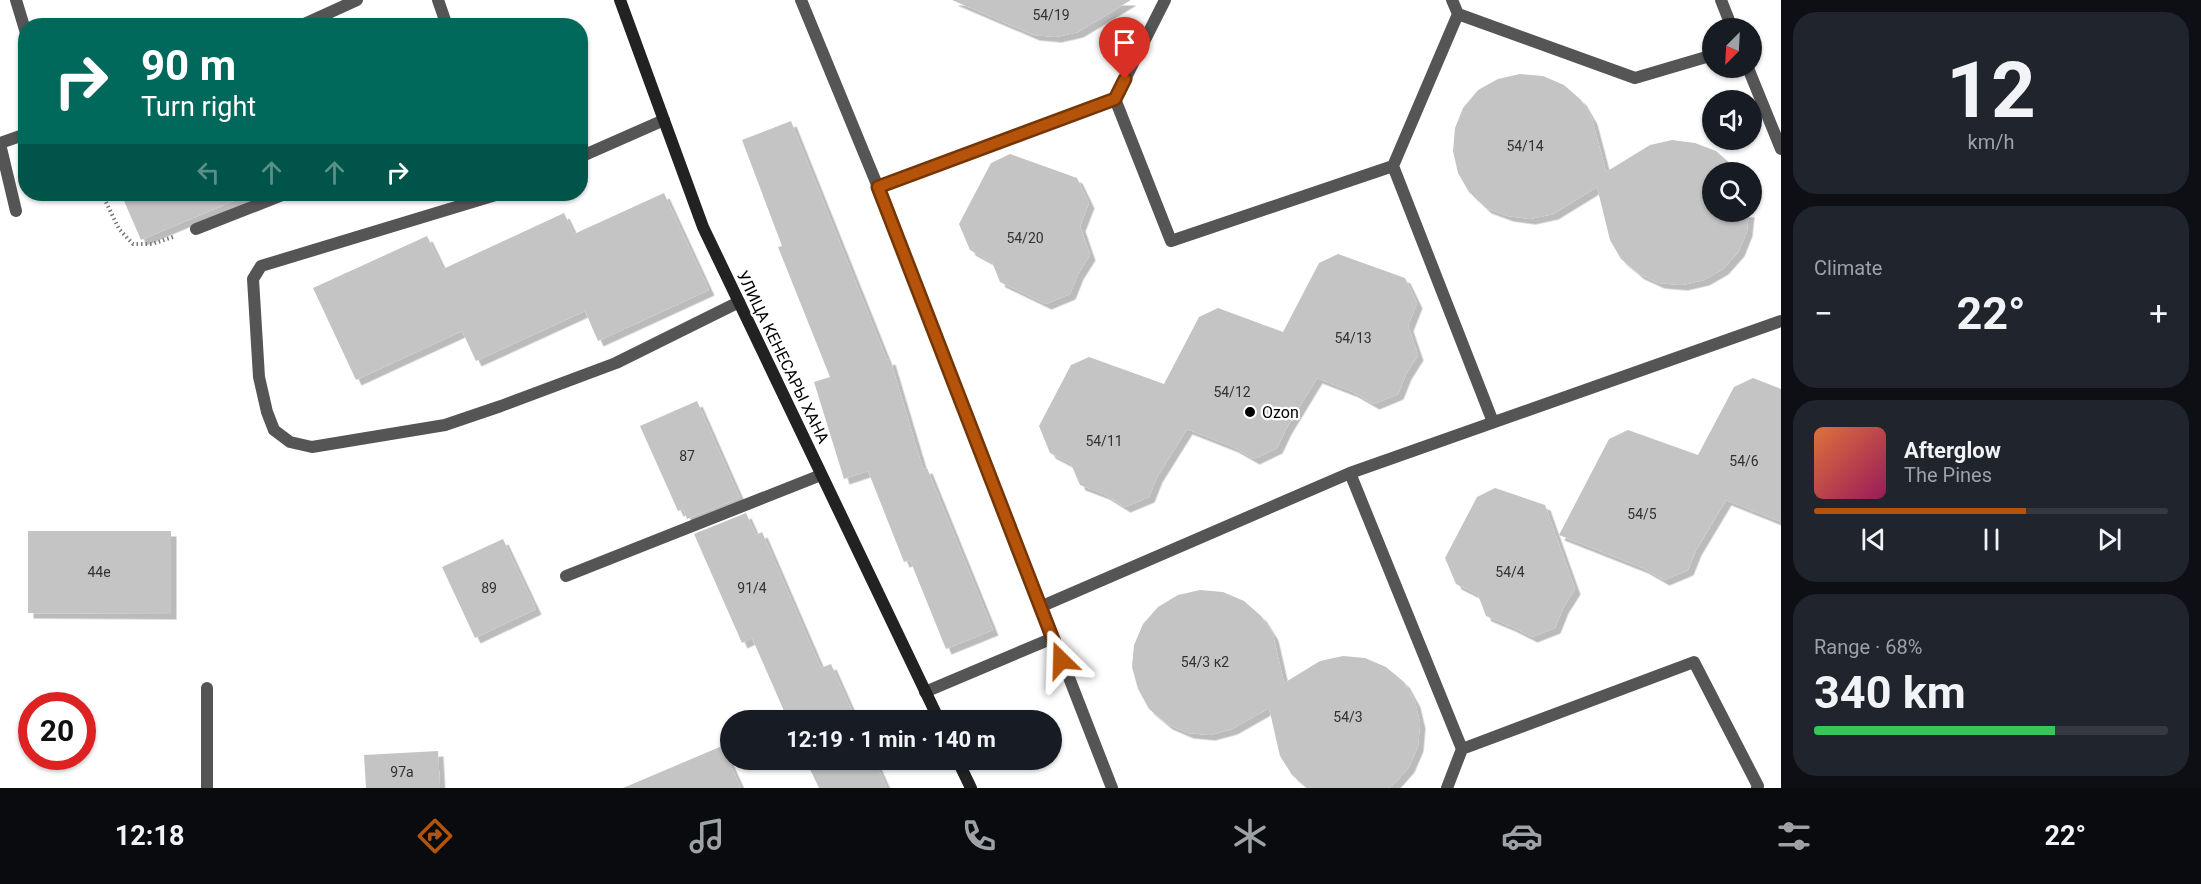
<!DOCTYPE html>
<meta charset="utf-8">
<style>
:root{--surface:#171b24;--page:#20242c;--text:#f1f3f6;--muted:#9ea1a6;--line:#363941;--accent:#b45309}
body{margin:0;font-family:Roboto,sans-serif;background:var(--page);color:var(--text);height:100vh;display:flex;flex-direction:column;font-size:22px;white-space:nowrap}
*{box-sizing:border-box;margin:0}
p{font-size:20px;color:var(--muted)}
.icon{flex:none;width:33px;height:33px;fill:none;stroke:currentColor;stroke-width:2;stroke-linecap:round;stroke-linejoin:round}
.map{position:relative;flex:1;overflow:hidden}
.side{display:flex;flex-direction:column;gap:12px;padding:12px;background:#0d0f14;width:420px}
.side>*{flex:none}
.banner{position:absolute;left:18px;top:18px;width:570px;height:183px;border-radius:24px;box-shadow:0 2px 4px #0004;background:#00695c;color:#fff;overflow:hidden}
.needle{width:39px;rotate:204deg}
.buttons{position:absolute;left:1702px;top:18px;display:grid;gap:12px}
.buttons a{display:grid;place-items:center;width:60px;height:60px;border-radius:50%;background:var(--surface);box-shadow:0 2px 4px #0004;font-size:30px}
.speed{position:absolute;left:18px;top:692px;display:flex;gap:12px;font-size:30px;font-weight:700;text-align:center}
.speed>*{display:grid;place-content:center;width:78px;height:78px;border-radius:50%;background:var(--surface);box-shadow:0 2px 4px #0004;line-height:1}
.speed .limit{border:9px solid #d22;background:#fff;color:#111}
.pin{position:absolute;display:grid;place-items:center;width:51px;height:51px;color:#fff;margin:-62px -26px;border-radius:50% 50% 50% 0;rotate:-45deg;box-shadow:0 0 6px #0007}
.pin .icon{rotate:45deg}
.me{position:absolute;width:66px;margin:-33px;rotate:338deg;stroke-linejoin:round;filter:drop-shadow(0 0 4px #0008)}
.turn{display:flex;align-items:center;gap:21px;height:126px;padding:0 24px;font-size:27px}
.turn .icon{width:78px;height:78px;stroke-width:2.5}
.turn b{display:block;font-size:42px;line-height:51px}
.lanes{display:flex;align-items:center;height:57px;padding:0 24px;background:#0003;justify-content:center;gap:30px;direction:ltr}
.lanes .off{opacity:.35}
.big{font-size:45px;font-weight:700;line-height:1.1}
.side .tile{flex:1;display:flex;flex-direction:column;justify-content:center;gap:9px;min-width:0;padding:0 21px;border-radius:24px;background:var(--page)}
.side .dial{align-items:center;gap:0}
.dial b{font-size:78px;line-height:1}
.song{display:flex;align-items:center;gap:18px}
.cover{width:72px;height:72px;border-radius:9px;background:linear-gradient(135deg,hsl(20 70% 55%),hsl(330 70% 35%))}
.played{height:6px;border-radius:3px;background:linear-gradient(90deg,var(--accent) 60%,var(--line) 60%)}
.keys{display:flex;justify-content:space-around;direction:ltr}
.heat{display:flex;justify-content:space-between;align-items:center;font-size:33px;direction:ltr}
.charge{height:9px;border-radius:4px;background:linear-gradient(90deg,#34c759 68%,var(--line) 0)}
.trip{position:absolute;left:720px;top:710px;width:342px;height:60px;border-radius:30px;background:var(--surface);box-shadow:0 2px 4px #0004;font-weight:700;line-height:60px;text-align:center}
.tabs{display:flex;height:96px;justify-content:space-around;align-items:center;background:#090b0e;color:var(--muted)}
.tabs .icon{width:42px;height:42px}
.tabs .on{color:var(--accent)}
.tabs b{font-size:27px;color:var(--text)}
main{display:flex;flex:1;min-height:0}
.map>svg:first-child{display:block}
.building{fill:#c4c4c4;filter:url(#shadow)}
.lines{fill:none;stroke-linecap:round;stroke-linejoin:round}
.path{stroke:#777;stroke-width:4;stroke-dasharray:1.5 3;stroke-linecap:butt}
.lane{stroke:#555;stroke-width:12}
.secondary{stroke:#222;stroke-width:12}
.route-casing{stroke:#753606;stroke-width:15}
.route{stroke:#b45309;stroke-width:10}
.poi-dot{fill:#000;stroke:#fff;stroke-width:2}
.labels{text-anchor:middle;dominant-baseline:central;stroke-width:4.5;stroke-linejoin:round;paint-order:stroke}
.number-label{font-size:14px;fill:#313131}
.street-label{font-size:16px;fill:#000;stroke:#fff}
.poi-label{font-size:16px;fill:#000;stroke:#fff;text-anchor:start}
</style>
<main>
<div class="map">
<svg width="1781" height="788" viewBox="0 0 1781 788">
<defs>
<filter id="shadow"><feDropShadow dx="5.5" dy="5.5" stdDeviation="0" flood-color="#0004"/></filter>
</defs>
<rect width="100%" height="100%" fill="#fff"/>
<!-- building -->
<path class="building" d="M952,0h179l-53,32 -22,5 -22,-2z
M1520,74l23,2 21,9 17,15 11,19 14,53 44,-27 22,-5 23,3 21,8 17,15 4,6h-24v40h36l-2,19 -8,20 -16,18 -19,11 -22,5 -23,-2 -20,-9 -18,-15 -11,-19 -13,-53 -44,27 -23,5 -22,-3 -22,-8 -17,-16 -11,-19 -5,-22 2,-23 8,-20 15,-18 20,-11z
M791,121l96,239 3,-1 33,110 4,-1 66,162 -47,19 -36,-89 -6,2 -36,-91 -24,8 -30,-97 16,-5 -52,-130 4,-1 -40,-106z
M1010,154l67,24 12,25 -9,23 10,29 -12,19 -8,20 -24,10 -46,-22 -8,-20 -22,-12 -11,-26 32,-61z
M664,193l45,97 -111,51 -13,-30 -109,50 -14,-30 -106,49 -43,-92 114,-52 16,33 121,-56 10,21z
M121,194h129l-109,46z
M1338,254l67,24 12,25 -9,23 10,29 -12,19 -8,20 -24,10 -21,-12 -36,-14 -31,51 -9,19 -23,11 -21,-12 -46,-18 -30,48 -8,20 -24,10 -21,-13 -24,-9 -9,-21 -21,-11 -11,-27 32,-61 18,-8 75,27 35,-67 19,-9 65,24 36,-69z
M1753,378l28,11v133l-55,-22 -30,50 -8,20 -24,10 -21,-12 -84,-33 50,-96 19,-9 70,25 36,-68z
M697,401l43,97 -53,21 -4,-10 -5,2 -38,-85z
M1495,488l50,17 30,84 -12,19 -8,20 -23,9 -22,-11 -24,-10 -8,-21 -22,-11 -11,-26 32,-61z
M746,513l10,22 6,-3 59,136 10,-4 25,56h-68l-36,-82 -10,5 -48,-109z
M28,531h143v83l-143,-1z
M503,539l33,70 -61,29 -33,-71z
M1200,590l23,2 21,9 17,15 12,19 11,48 36,-22 23,-5 22,2 21,9 18,15 11,20 5,21 -2,23 -9,21 -15,17 -6,4h-81l-15,-13 -12,-19 -11,-48 -37,21 -22,6 -22,-2 -21,-9 -18,-15 -11,-20 -6,-22 2,-22 9,-21 15,-17 20,-12z
M722,746l19,42h-118z
M438,751l2,37h-74l-2,-33z
M805,759h69l13,29h-68z"/>
<g class="lines">
<!-- path -->
<path class="path" d="M102,194l17,35 14,15h19l21,-7"/>
<!-- lane -->
<path class="lane" d="M16,0l10,33
M438,0l9,26
M801,0l77,187 234,601
M1165,0l-50,99 56,142 222,-75
M1452,0l6,14 -65,152 100,256
M1721,0l11,28
M1458,14l177,64 78,-23
M300,26l57,-26
M1748,68l33,81
M0,143l26,-9
M0,144l16,67
M580,157l84,-37
M878,187l237,-88
M499,194l-238,72 -8,13 6,98 8,35 7,18 16,12 22,5 133,-22 56,-19 115,-43 123,-61
M196,229l89,-35
M1350,473l112,276
M566,576l255,-101
M1040,607l310,-134 431,-152
M925,692l128,-54
M207,788v-100
M1447,788l15,-39 232,-87 64,124 -1,2"/>
<!-- secondary -->
<path class="secondary" d="M620,0l83,227 236,493
M957,759l14,29"/>
</g>
<g class="lines">
<!-- route casing -->
<g class="route-casing">
<path id="route" d="M1061,660l-183,-473 237,-88 10,-20"/>
</g>
<!-- route -->
<use href="#route" class="route"/>
</g>
<!-- markers -->
<circle class="poi-dot" cx="1250" cy="412" r="6"/>
<g class="labels">
<!-- number labels -->
<g class="number-label">
<text x="1051" y="15">54/19</text>
<text x="1525" y="146">54/14</text>
<text x="1025" y="238">54/20</text>
<text x="1353" y="338">54/13</text>
<text x="1232" y="392">54/12</text>
<text x="1104" y="441">54/11</text>
<text x="687" y="456">87</text>
<text x="1744" y="461">54/6</text>
<text x="1642" y="514">54/5</text>
<text x="99" y="572">44е</text>
<text x="1510" y="572">54/4</text>
<text x="489" y="588">89</text>
<text x="752" y="588">91/4</text>
<text x="1205" y="662">54/3 к2</text>
<text x="1348" y="717">54/3</text>
<text x="402" y="772">97а</text>
</g>
<!-- street labels -->
<g class="street-label">
<text transform="translate(783 357) rotate(64)">УЛИЦА КЕНЕСАРЫ ХАНА</text>
</g>
<!-- poi labels -->
<g class="poi-label">
<text x="1262" y="412">Ozon</text>
</g>
</g>
</svg>
<div class="buttons">
<a><svg class="needle" viewBox="-14 -14 28 28"><path d="M0-13l5 13h-10z" fill="#e53935"/><path d="M0 13l5-13h-10z" fill="#9ea1a6"/></svg></a>
<a><svg class="icon" aria-label="sound" viewBox="0 0 24 24"><path d="M4 9h4l5-4v14l-5-4H4zM17 9q2 3 0 6"/></svg></a>
<a><svg class="icon" aria-label="search" viewBox="0 0 24 24"><circle cx="10" cy="10" r="6"/><path d="M15 15l6 6"/></svg></a>
</div>
<div class="speed"><div class="limit">20</div></div>
<div class="pin" style="left:1125px;top:79px;background:#d93025"><svg class="icon" aria-label="arrive" viewBox="0 0 24 24"><path d="M6 21V4h12l-3 4 3 4H6"/></svg></div>
<svg class="me" style="left:1061px;top:660px" viewBox="-20 -20 40 40"><path d="M0-17L14 15 0 8-14 15z" fill="#b45309" stroke="#fff" stroke-width="4"/></svg>
<div class="trip">12:19 · 1 min · 140 m</div>
<div class="banner">
<div class="turn"><svg class="icon" aria-label="right" viewBox="0 0 24 24"><path d="M7 20v-9h11M14 6l5 5-5 5"/></svg><div><b>90 m</b>Turn right</div></div>
<div class="lanes"><svg class="icon off" aria-label="left" viewBox="0 0 24 24"><path d="M17 20v-9H6M10 6l-5 5 5 5"/></svg><svg class="icon off" aria-label="ahead" viewBox="0 0 24 24"><path d="M12 20V5M6 11l6-6 6 6"/></svg><svg class="icon off" aria-label="ahead" viewBox="0 0 24 24"><path d="M12 20V5M6 11l6-6 6 6"/></svg><svg class="icon" aria-label="right" viewBox="0 0 24 24"><path d="M7 20v-9h11M14 6l5 5-5 5"/></svg></div>
</div>
</div>
<section class="side">
<div class="tile dial"><b>12</b><p>km/h</p></div>
<div class="tile"><p>Climate</p>
<div class="heat"><a>−</a><b class="big">22°</b><a>+</a></div>
</div>
<div class="tile">
<div class="song"><i class="cover"></i><div><b>Afterglow</b><p>The Pines</p></div></div>
<div class="played"></div>
<div class="keys"><svg class="icon" aria-label="previous" viewBox="0 0 24 24"><path d="M18 5L8 12l10 7zM5 5v14"/></svg><svg class="icon" aria-label="pause" viewBox="0 0 24 24"><path d="M8 5v14M16 5v14"/></svg><svg class="icon" aria-label="next" viewBox="0 0 24 24"><path d="M6 5l10 7-10 7zM19 5v14"/></svg></div>
</div>
<div class="tile"><p>Range · 68%</p><b class="big">340 km</b><div class="charge"></div></div>
</section>
</main>
<nav class="tabs">
<b>12:18</b>
<svg class="icon on" aria-label="directions" viewBox="0 0 24 24"><path d="M12 3l9 9-9 9-9-9zM9 14v-3h6M13 9l2 2-2 2"/></svg>
<svg class="icon" aria-label="music" viewBox="0 0 24 24"><path d="M9 18V5l10-2v13"/><circle cx="6" cy="18" r="3"/><circle cx="16" cy="16" r="3"/></svg>
<svg class="icon" aria-label="phone" viewBox="0 0 24 24"><path d="M5 4h4l2 5-3 2q2 4 5 5l2-3 5 2v4C11 20 4 13 5 4z"/></svg>
<svg class="icon" aria-label="climate" viewBox="0 0 24 24"><path d="M12 3v18M4 7l16 10M4 17L20 7"/></svg>
<svg class="icon" aria-label="car" viewBox="0 0 24 24"><path d="M5 17H2v-5l4-1 3-4h7l3 4 3 1v5h-3M9 17h6M6 11h13"/><circle cx="7" cy="17" r="2"/><circle cx="17" cy="17" r="2"/></svg>
<svg class="icon" aria-label="filters" viewBox="0 0 24 24"><path d="M4 7h16M4 17h16"/><circle cx="9" cy="7" r="2"/><circle cx="15" cy="17" r="2"/></svg>
<b>22°</b>
</nav>
